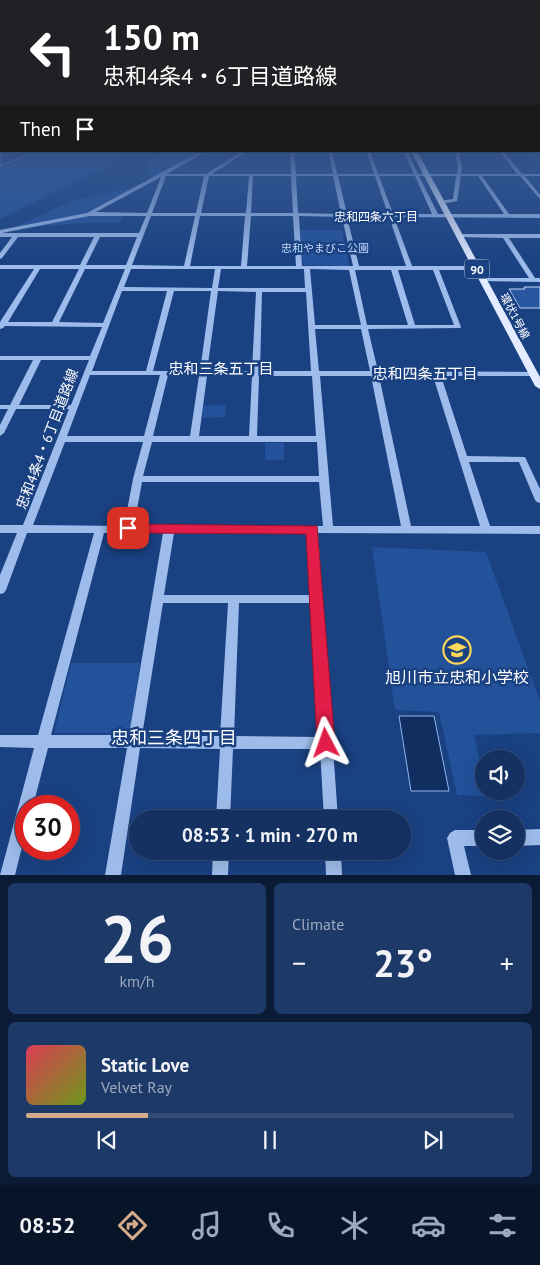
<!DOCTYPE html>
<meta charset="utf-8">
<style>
:root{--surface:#143162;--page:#1d3968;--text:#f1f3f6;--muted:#9da9be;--line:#334c77;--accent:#d6ab8b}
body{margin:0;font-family:"PT Sans","Noto Sans JP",sans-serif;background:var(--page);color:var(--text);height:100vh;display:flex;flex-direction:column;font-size:19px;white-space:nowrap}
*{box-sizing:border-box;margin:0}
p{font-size:16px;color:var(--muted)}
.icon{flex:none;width:28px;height:28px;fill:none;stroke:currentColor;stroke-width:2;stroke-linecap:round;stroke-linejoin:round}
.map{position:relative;height:875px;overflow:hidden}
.side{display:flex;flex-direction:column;gap:8px;padding:8px;background:#0b1b36;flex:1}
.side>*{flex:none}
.top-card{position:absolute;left:0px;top:0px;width:540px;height:152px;box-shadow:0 5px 20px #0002,0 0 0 1px var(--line);background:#202124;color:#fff;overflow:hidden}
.controls{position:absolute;left:475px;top:750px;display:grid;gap:10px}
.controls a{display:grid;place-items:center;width:50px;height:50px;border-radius:50%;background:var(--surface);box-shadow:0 5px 20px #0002,0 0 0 1px var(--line);font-size:25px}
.speed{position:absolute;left:15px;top:795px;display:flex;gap:10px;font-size:25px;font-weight:700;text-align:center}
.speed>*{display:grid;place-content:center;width:65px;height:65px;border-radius:50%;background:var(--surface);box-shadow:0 5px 20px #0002,0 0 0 1px var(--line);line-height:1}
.speed .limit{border:8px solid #d22;background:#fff;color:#111}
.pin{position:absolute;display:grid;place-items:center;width:42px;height:42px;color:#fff;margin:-21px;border-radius:10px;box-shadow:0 2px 8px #0006}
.me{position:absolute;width:55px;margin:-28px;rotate:356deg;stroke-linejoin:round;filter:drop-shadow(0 0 4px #0008)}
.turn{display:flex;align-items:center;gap:18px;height:105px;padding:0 20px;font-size:22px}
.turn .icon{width:65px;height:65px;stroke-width:2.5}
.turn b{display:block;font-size:35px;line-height:42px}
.then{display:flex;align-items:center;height:48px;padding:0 20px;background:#0003;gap:10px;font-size:19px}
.big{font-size:38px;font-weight:700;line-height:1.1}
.side .card{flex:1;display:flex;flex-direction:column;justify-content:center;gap:8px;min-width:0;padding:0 18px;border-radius:8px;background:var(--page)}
.side .dial{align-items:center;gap:0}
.dial b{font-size:65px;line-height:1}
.song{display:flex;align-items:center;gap:15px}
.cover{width:60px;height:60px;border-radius:8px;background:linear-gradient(135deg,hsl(350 70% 55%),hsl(80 70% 35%))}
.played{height:5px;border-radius:2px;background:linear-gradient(90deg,var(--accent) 25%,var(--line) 25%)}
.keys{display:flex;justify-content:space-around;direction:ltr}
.heat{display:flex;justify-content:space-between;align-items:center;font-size:28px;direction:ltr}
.side .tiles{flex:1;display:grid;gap:8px;grid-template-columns:1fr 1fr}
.card:last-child{grid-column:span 2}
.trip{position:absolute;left:129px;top:810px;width:282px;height:50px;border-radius:25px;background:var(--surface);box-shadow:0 5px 20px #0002,0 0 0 1px var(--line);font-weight:700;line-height:50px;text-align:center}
.tab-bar{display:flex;height:80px;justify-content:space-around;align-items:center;background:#081427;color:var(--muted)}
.tab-bar .icon{width:35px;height:35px}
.tab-bar .on{color:var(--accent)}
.tab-bar b{font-size:22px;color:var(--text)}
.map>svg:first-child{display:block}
.green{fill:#23529b}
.water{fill:#112e60;stroke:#90b6ed}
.building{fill:#2857a0;stroke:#c2d7f8}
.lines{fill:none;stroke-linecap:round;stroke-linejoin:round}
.minor{fill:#9ebceb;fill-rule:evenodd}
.major{fill:#e2ebff;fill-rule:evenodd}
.route{fill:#e11d48;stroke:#92132f}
.labels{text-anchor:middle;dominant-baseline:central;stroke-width:5;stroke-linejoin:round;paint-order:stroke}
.far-park-label{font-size:11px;fill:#c2d7f8;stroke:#1a4182}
.far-street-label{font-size:11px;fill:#fff;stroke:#1a4182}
.far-neighbourhood-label{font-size:12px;fill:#fff;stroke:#1a4182}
.shield{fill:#1a4182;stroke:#bac6da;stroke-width:1}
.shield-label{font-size:12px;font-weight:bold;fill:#fff}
.street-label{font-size:14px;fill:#fff;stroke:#1a4182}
.neighbourhood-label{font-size:15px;fill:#fff;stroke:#1a4182}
.near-poi-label{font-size:16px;fill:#fff;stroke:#1a4182}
.near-neighbourhood-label{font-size:18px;fill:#fff;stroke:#1a4182}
</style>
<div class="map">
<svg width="540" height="875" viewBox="0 0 540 875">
<rect width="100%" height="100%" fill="#1a4182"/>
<!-- green -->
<path class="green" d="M38,151h100l-138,68v-52z
M168,151h37l-49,27 -5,-2 -6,-15z
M124,189h10l-45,25 34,1 -4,8h-35l-62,5 -8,-1 56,-25z
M300,230h42l7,36 -46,-1z
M226,405l-1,12 -23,1 1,-12z
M265,443h19v17h-19z
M372,547l114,5 54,149v32l-66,2 10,43v13h3l1,5 -31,-1 -18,-83 -44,-2z
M71,663h69l-10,70h-76z"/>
<!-- water -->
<path class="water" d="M0,144l1,7h36l-37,15z
M399,716h35l15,75h-38z"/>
<!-- building -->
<path class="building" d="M524,287h16v21h-20l-11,-19h16z"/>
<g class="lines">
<!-- minor -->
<path class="minor" d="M539,146h1v3h-1z
M201,151h6l-40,23h39l37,-23h5l-36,23h79l-1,-23h4l2,23h37l-5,-23h4l5,23h37l-8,-23h4l8,23h36l-11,-23h4l11,23h39l1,-7 -3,-16h4l3,16 -1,7h56l-18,-23h4l19,23h18v2h-15l15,19v4l-20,-23h-38l27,38h31v4l-146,-1 18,49h65l3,2 -3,2h-38l22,57 -1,1 -92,1 10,42 159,1 1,2 -1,2h-96l26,80 58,1 15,32v14l-3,-1 -2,-2 -16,-38h-50l21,64h50v8l-222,-1 20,286h-14l-4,-70h-87l-3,70h-14l4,-70 -80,-1 -19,127h-16l22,-127h-79l-15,58h-7v25l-11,44h-15l34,-127 -34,-1v-12h38l56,-202h-67l-21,57 -2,3 -4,1v-19l17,-42h-17v-8h23l46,-116h-53l-12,24 -4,3v-11l8,-16h-8v-4h10l23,-45h-33v-4h90l12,-29 -97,-1 -2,2 -3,1v-7l34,-53h-34v-4h80l14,-28h-76l-16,21 -2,1v-6l12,-16h-12v-7l87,-17zM166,176h38l-8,37h-44zM209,176h40l-3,37h-45zM253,176h38l2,37h-42zM296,176h37l8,38 -43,-1zM338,176h37l13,38h-41zM379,176h36l17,38h-39zM419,176h37l-3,23 -14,2 -1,1 3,2 16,-3 4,-25h17l26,38h-66zM161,177l-14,36 -51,-1zM89,216h57l-7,17h-137zM151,216h44l-11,50 -52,-1zM200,216h45l-4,50h-51zM251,216h42l3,50h-49zM299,216l43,1 11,49h-51zM347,217h42l17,49h-47zM100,237h37l-11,28h-40zM40,269h39l-27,53h-44zM85,269h40l-22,54 -44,-1zM131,269h84l-3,19 -88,-1zM221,269h83l1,19h-87zM310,269l39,1 12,55h-46zM355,270h36l17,55h-41zM398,270h35l21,55h-39zM122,291h45l-21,80h-54zM174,291h37l-11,80h-47zM218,291l38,1 -4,79h-45zM262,292h44l5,79h-51zM315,329h46l9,42h-51zM41,360h48l-18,45h-52zM90,375h70l-16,61h-77zM168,375l31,1 -9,60h-37zM207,376h45l-3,60h-50zM259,376h53l4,60h-59zM320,376h51l30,150h-68zM379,376h54l47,150h-69zM65,442h78l-10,37 -9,47 -91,-1zM152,442h165l2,34h-176zM142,482h177l4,44h-189zM104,533h59l-34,202h-78zM174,533h134l3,62h-147zM163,603h65l-8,133h-78zM239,603h73l7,134 -85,-1z
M459,234h81v4h-31l26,40h5v4l-59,-1v-2l2,-1h46l-26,-40 -46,-1 -1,-1z
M540,829v16l-24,1v-16z
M455,830h29v16h-20l7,29h-16l-8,-37 3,-5z
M213,851h16l-1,24h-16z
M325,851h16l1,24h-16z"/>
<!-- major -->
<path class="major" d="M411,151h6l123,226v12l-5,-3z"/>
</g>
<!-- sky -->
<linearGradient id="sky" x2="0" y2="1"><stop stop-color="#0e2448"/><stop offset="0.54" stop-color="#385a92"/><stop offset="1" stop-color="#385a92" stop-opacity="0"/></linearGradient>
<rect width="540" height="266" fill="url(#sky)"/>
<!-- route -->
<path class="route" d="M128,524l189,2 18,217 -3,6 -6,3 -7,-3 -2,-6 -11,-209 -178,-1 -6,-5z"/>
<!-- icons -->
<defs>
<g id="school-ring" transform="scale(1.4375)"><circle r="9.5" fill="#1a4182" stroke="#fdd859" stroke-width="1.5"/><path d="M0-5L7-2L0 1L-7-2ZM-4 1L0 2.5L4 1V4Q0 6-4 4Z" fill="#fdd859"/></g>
</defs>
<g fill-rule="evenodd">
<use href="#school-ring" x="457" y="650"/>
</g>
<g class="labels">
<!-- far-park labels -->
<g class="far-park-label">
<text x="325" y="248">忠和やまびこ公園</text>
</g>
<!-- far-street labels -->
<g class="far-street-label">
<text transform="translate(515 316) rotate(62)">環状1号線</text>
</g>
<!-- far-neighbourhood labels -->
<g class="far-neighbourhood-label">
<text x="376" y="216">忠和四条六丁目</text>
</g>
<!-- shield labels -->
<rect class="shield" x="464.5" y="259.5" width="25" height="19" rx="4"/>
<g class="shield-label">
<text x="477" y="269">90</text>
</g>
<!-- street labels -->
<g class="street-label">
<text transform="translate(47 439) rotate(-69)">忠和4条4・6丁目道路線</text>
</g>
<!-- neighbourhood labels -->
<g class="neighbourhood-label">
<text x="221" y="368">忠和三条五丁目</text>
<text x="425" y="373">忠和四条五丁目</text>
</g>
<!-- near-poi labels -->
<g class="near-poi-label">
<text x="457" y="677">旭川市立忠和小学校</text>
</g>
<!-- near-neighbourhood labels -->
<g class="near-neighbourhood-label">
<text x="174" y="737">忠和三条四丁目</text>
</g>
</g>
</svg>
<div class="controls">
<a><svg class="icon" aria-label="sound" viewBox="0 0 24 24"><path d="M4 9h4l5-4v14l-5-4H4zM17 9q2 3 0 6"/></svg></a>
<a><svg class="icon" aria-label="layers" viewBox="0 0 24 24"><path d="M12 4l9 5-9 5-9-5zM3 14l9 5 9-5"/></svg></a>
</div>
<div class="speed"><div class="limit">30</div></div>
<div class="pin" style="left:128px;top:528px;background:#d93025"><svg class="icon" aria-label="arrive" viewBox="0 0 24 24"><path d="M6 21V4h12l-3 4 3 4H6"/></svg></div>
<svg class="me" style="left:326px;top:743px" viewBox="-20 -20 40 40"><path d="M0-17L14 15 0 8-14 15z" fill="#e11d48" stroke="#fff" stroke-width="4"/></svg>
<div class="trip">08:53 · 1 min · 270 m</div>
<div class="top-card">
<div class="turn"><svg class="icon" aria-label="left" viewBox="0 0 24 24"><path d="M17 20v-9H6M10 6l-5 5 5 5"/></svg><div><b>150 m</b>忠和4条4・6丁目道路線</div></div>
<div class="then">Then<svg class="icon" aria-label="arrive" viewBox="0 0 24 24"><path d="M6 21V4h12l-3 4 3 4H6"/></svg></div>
</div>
</div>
<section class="side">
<div class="tiles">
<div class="card dial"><b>26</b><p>km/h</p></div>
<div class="card"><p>Climate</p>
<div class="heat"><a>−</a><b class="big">23°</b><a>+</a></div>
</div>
<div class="card">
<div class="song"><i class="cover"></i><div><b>Static Love</b><p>Velvet Ray</p></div></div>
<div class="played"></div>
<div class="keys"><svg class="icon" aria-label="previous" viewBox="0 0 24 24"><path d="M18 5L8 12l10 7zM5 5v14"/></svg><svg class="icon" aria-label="pause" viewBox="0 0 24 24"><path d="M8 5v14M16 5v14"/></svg><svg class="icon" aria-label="next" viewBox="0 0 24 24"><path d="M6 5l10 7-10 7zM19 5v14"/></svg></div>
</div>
</div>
</section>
<nav class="tab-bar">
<b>08:52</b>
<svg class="icon on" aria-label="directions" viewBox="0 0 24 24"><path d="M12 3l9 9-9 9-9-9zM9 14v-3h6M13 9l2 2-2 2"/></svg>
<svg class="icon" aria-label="music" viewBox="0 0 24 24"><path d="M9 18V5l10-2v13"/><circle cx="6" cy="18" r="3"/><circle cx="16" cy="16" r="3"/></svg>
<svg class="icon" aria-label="phone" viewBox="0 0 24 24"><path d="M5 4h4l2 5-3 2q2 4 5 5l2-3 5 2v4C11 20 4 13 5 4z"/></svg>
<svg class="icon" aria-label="climate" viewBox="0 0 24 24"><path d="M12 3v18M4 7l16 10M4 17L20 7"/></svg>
<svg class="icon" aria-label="car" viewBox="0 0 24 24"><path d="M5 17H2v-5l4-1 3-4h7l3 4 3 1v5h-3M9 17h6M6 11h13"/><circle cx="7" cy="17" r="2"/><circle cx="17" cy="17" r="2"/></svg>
<svg class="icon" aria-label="filters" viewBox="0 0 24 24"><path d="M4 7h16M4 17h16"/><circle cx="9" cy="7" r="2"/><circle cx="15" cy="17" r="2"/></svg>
</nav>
